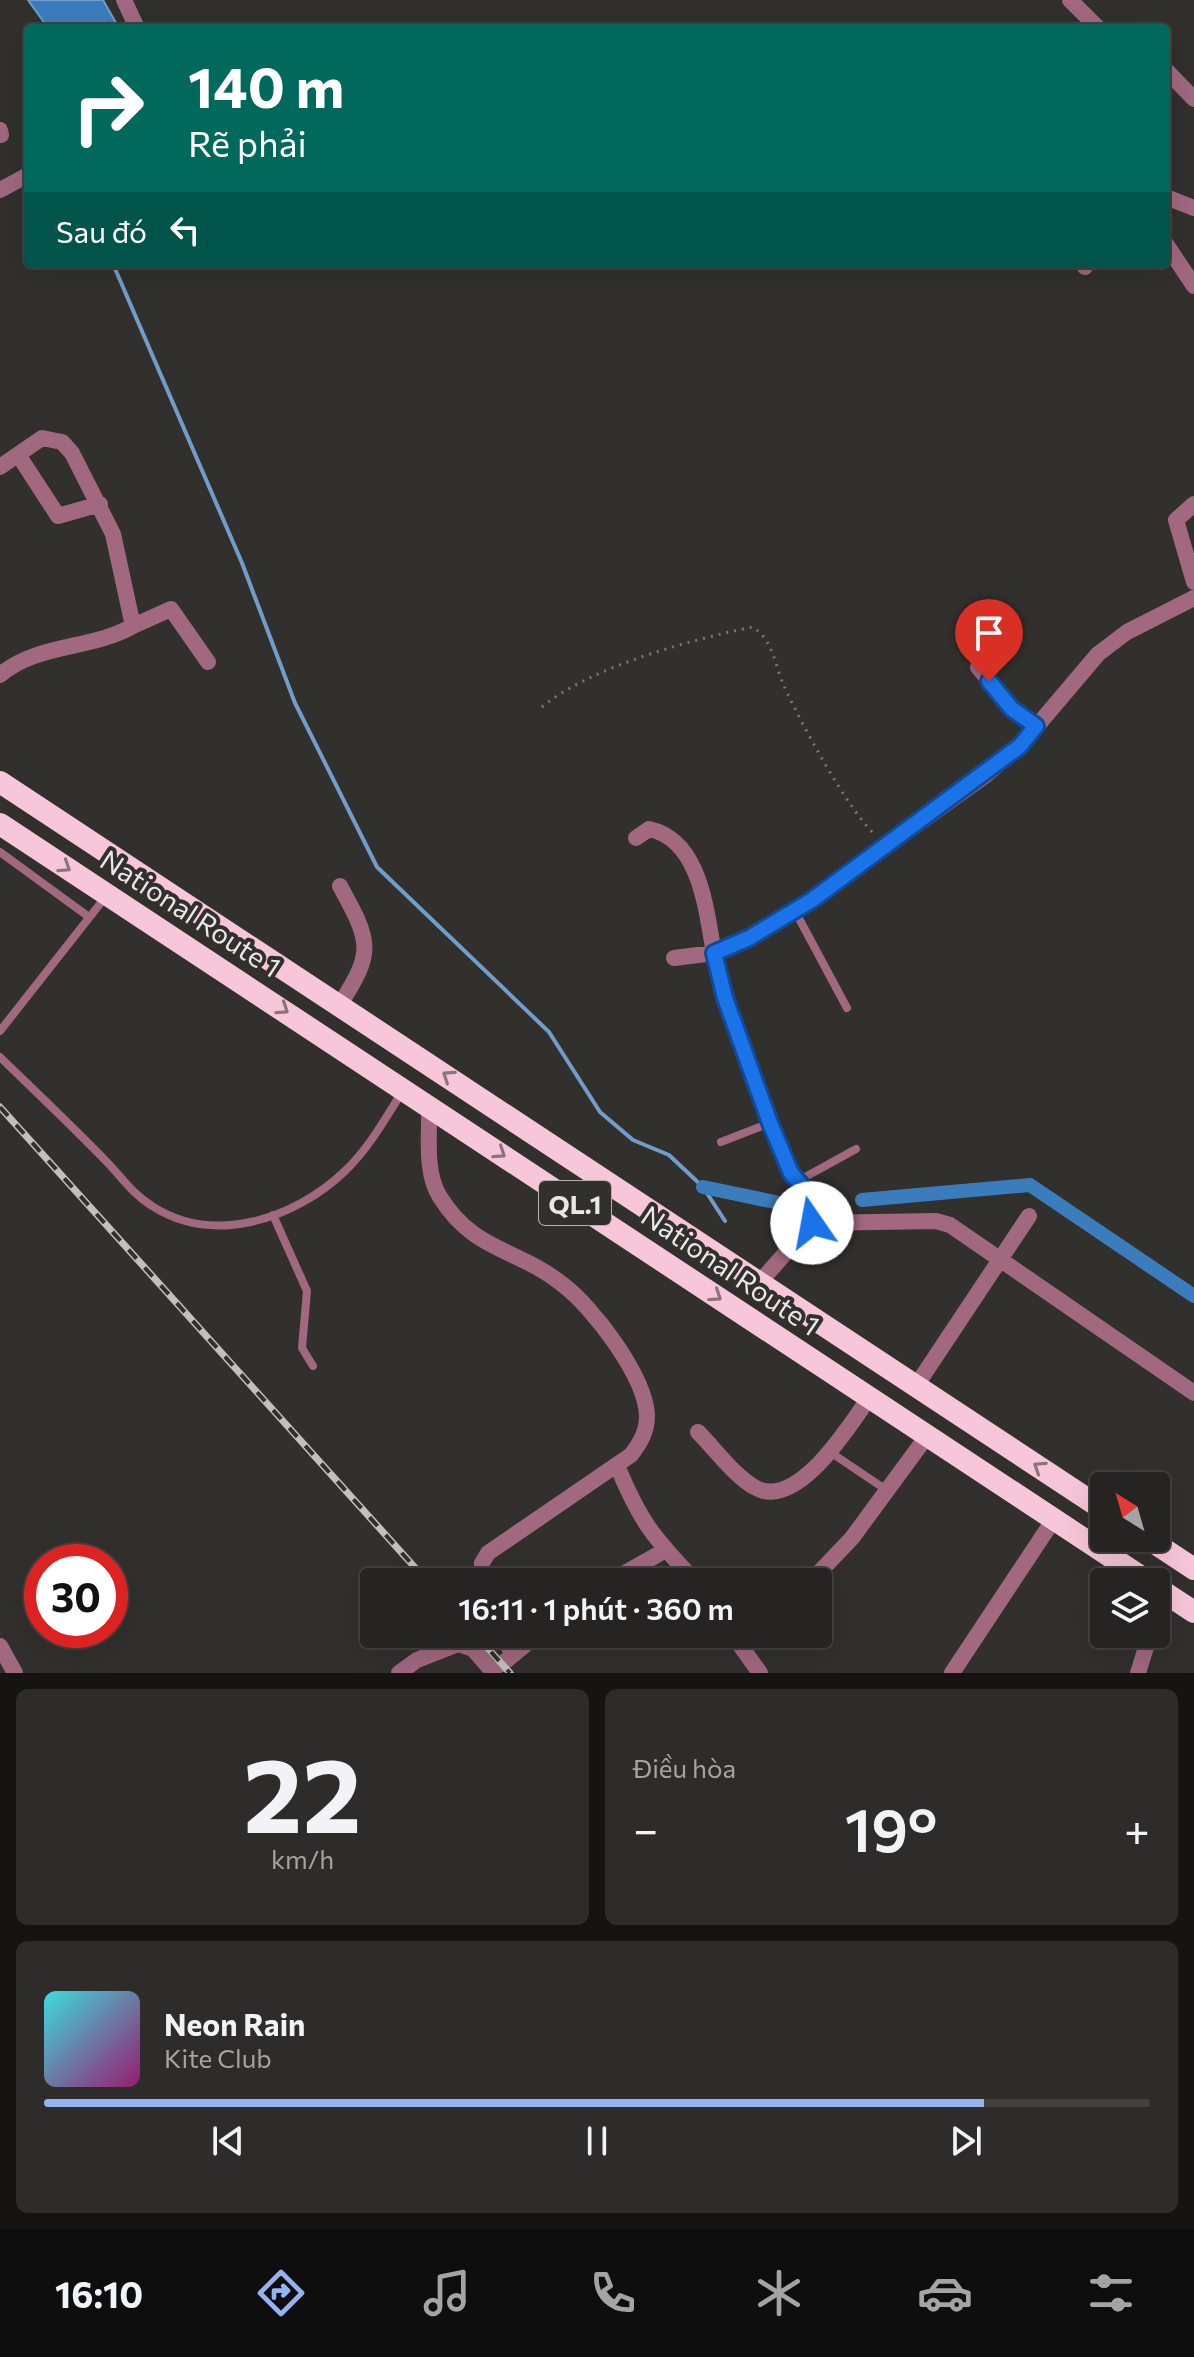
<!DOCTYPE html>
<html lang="vi">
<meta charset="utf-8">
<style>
:root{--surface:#262422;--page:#2e2c2a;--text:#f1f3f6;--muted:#a4a4a5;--line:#424140;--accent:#95b2f1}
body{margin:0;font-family:Commissioner,sans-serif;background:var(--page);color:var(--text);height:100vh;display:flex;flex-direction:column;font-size:30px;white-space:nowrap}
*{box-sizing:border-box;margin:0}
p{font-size:26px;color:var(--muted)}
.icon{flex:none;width:44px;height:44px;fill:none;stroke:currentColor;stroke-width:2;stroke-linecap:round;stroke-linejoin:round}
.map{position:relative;height:1673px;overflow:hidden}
.details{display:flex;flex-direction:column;gap:16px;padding:16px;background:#151413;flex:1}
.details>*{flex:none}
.guide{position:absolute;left:24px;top:24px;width:1146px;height:244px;border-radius:8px;box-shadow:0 8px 32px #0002,0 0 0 2px var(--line);background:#00695c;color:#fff;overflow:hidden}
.needle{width:52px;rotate:323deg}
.fabs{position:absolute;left:1090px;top:1472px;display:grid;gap:16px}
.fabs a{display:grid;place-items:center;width:80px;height:80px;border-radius:8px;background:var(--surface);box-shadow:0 8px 32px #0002,0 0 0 2px var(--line);font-size:40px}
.speed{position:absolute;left:24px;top:1544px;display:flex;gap:16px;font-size:40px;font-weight:700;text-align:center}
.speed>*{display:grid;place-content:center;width:104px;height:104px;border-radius:50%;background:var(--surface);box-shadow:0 8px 32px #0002,0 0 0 2px var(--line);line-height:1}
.speed .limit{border:12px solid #d22;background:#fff;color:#111}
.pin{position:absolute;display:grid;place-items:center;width:68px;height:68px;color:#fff;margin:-82px -34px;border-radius:50% 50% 50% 0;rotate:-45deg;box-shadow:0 0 8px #0007}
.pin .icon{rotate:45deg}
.me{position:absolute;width:88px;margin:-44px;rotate:348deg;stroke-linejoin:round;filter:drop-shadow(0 0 6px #0008)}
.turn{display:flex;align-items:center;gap:28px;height:168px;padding:0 32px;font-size:36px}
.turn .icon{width:104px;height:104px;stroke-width:2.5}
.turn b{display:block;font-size:56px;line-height:68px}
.then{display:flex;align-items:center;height:76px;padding:0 32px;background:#0003;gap:16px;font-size:30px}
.big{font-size:60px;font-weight:600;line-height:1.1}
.details .tile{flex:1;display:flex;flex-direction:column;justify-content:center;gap:12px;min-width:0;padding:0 28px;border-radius:12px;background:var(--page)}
.details .dial{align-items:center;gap:0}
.dial b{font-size:104px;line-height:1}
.song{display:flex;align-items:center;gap:24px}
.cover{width:96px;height:96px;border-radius:12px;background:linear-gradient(135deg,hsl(180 70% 55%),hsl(320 70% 35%))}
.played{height:8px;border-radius:4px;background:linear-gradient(90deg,var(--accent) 85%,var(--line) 85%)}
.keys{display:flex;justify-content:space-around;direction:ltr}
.heat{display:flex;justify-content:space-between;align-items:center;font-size:44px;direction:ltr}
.details .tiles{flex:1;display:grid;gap:16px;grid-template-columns:1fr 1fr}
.tile:last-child{grid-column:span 2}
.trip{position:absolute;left:360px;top:1568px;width:472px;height:80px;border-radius:8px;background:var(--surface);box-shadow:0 8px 32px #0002,0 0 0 2px var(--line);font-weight:600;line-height:80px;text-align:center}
.tabs{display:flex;height:128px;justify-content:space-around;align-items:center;background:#0f0e0e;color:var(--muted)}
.tabs .icon{width:56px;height:56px}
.tabs .active{color:var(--accent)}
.tabs b{font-size:36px;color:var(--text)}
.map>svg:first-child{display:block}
.water{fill:#3b7dbc;stroke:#709dc9;stroke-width:2}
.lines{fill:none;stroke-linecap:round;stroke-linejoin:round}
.stream{stroke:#709dc9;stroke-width:4}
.canal{stroke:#3b7dbc;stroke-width:14}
.path{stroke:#797775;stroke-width:3;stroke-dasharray:2 6;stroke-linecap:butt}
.service{stroke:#a16880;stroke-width:8}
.minor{stroke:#a16880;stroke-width:16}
.trunk{stroke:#f8c6da;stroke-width:22}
.rail-casing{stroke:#c2c0bd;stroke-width:7}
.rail{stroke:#32302d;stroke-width:4;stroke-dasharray:12;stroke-linecap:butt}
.oneway{stroke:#8b747b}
.route-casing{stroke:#114b97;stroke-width:20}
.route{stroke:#1a73e8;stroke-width:14}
.labels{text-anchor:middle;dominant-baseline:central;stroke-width:8;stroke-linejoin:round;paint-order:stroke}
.shield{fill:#32302d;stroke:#b3b1ae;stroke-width:2}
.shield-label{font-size:26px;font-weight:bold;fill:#eae8e6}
.street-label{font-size:28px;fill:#eae8e6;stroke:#32302d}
</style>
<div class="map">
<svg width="1194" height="1673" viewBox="0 0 1194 1673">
<rect width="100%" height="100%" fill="#32302d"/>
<!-- water -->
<path class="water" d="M28,0h75l16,28h-71z"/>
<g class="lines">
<!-- stream -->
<path class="stream" d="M113,264l129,299 53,140 82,164 172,165 51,80 33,28 36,15 34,32 22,34"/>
<!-- canal -->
<path class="canal" d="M703,1187l91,19
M862,1200l168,-15 164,111"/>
<!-- path -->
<path class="path" d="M542,707c48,-40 148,-67 210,-80 21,11 23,39 32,59 18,39 62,121 92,150"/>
<!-- service -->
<path class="service" d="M0,852l89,65
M795,911l52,97
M0,1031l107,-136
M0,1057c35,34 70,67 104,102 16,16 28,35 48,47 62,40 143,13 193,-35 24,-23 40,-52 57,-79
M721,1142l49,-19
M798,1181l58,-32
M273,1215l34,76 -5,57 11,18
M830,1452l58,39"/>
<!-- minor -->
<path class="minor" d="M124,0l13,28
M1070,0l28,28
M1166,70l28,29
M0,130l1,5
M0,190l28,-15
M1166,197l28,11
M1166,244l28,42
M1083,264l2,3
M19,456l39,60 42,-12
M0,467l42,-29 20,4 10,11 41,81 20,92c-42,24 -95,17 -133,49
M1194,504l-18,16 18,62
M1194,598l-67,34 -29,22 -78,92 -34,29 -174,125 -63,38 -35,15 11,45 45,125 21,50 24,28 -3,22 124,-2 14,4 244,168
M133,626l38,-17 37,53
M978,667l34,42 24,17
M636,838l13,-9c52,11 57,82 65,124l-40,5
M340,886c30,55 35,65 0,118
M429,1106c1,28 -5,66 11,91 34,55 77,51 122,87 31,23 84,93 85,132 0,16 -7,27 -16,39l-143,98 -6,10 -1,19
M759,1283l53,-60
M916,1386l113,-170
M698,1432c17,17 37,45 58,56 42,22 93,-62 113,-90
M617,1465c23,57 37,73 79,117
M609,1582l55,-31
M810,1582l42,-44 75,-102
M1156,1613l7,-22
M501,1634l12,20
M732,1634l28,39
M0,1646l15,27
M502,1664l36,-30
M399,1673l18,-13 41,-16 15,5 21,24
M952,1673l102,-154
M1138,1673l12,-39"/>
<!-- trunk -->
<path class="trunk" d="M0,782l1104,728
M0,824l1149,758
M1147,1538l47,31
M1156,1587l38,25"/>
<!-- rail casing -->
<g class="rail-casing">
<path id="rail" d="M0,1107l428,475
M475,1634l35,39"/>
</g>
<!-- rail -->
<use href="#rail" class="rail"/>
</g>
<!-- one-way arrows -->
<defs><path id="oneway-chevron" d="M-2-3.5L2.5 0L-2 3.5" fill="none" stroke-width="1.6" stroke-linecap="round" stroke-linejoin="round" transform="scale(2)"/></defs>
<g class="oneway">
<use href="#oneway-chevron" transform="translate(65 867) rotate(33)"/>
<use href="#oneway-chevron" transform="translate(283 1009) rotate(34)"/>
<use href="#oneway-chevron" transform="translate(448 1076) rotate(-146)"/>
<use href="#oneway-chevron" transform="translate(500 1153) rotate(34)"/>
<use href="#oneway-chevron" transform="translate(716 1296) rotate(34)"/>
<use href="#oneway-chevron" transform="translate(1039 1467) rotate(-147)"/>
</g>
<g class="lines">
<!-- route casing -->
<g class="route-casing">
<path id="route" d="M812,1223l3,-22 -24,-28 -21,-50 -45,-125 -11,-45 35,-15 63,-38 208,-154 16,-20 -24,-17 -23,-28"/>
</g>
<!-- route -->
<use href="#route" class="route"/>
</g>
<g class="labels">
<!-- shield labels -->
<rect class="shield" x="539" y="1181" width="72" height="44" rx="6"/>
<g class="shield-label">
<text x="575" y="1203">QL.1</text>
</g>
<!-- street labels -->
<g class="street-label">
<text transform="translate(191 913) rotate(33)">National Route 1</text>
<text transform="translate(731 1270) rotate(34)">National Route 1</text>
</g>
</g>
</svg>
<div class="fabs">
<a><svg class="needle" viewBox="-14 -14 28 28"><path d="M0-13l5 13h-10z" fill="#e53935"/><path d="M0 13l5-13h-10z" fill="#a4a4a5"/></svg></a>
<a><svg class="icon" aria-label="layers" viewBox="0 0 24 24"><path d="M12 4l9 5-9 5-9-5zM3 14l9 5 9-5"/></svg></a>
</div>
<div class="speed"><div class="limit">30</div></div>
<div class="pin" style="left:989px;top:681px;background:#d93025"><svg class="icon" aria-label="arrive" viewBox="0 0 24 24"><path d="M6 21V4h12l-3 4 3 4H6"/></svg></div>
<svg class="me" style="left:812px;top:1223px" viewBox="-20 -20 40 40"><circle r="19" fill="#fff"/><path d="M0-13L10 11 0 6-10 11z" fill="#1a73e8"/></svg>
<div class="trip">16:11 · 1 phút · 360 m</div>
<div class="guide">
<div class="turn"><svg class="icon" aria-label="right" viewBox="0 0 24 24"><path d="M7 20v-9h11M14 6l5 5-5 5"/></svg><div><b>140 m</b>Rẽ phải</div></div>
<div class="then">Sau đó<svg class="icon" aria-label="left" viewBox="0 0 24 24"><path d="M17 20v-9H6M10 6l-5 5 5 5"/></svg></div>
</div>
</div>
<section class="details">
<div class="tiles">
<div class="tile dial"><b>22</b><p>km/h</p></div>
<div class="tile"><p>Điều hòa</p>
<div class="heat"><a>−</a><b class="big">19°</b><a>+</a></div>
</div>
<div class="tile">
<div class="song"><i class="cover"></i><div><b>Neon Rain</b><p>Kite Club</p></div></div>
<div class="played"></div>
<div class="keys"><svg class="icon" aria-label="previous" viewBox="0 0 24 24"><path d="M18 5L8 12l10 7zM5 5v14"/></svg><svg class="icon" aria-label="pause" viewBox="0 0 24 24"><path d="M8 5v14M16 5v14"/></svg><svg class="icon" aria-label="next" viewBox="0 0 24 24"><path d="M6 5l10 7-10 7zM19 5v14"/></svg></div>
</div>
</div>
</section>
<nav class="tabs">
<b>16:10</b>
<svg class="icon active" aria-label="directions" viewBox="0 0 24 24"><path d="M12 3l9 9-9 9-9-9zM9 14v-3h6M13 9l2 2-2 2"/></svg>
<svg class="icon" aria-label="music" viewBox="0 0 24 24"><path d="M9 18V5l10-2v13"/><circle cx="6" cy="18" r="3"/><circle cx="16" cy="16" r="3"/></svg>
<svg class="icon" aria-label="phone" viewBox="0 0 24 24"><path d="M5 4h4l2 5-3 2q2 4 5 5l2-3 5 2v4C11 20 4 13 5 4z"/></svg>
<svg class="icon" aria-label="climate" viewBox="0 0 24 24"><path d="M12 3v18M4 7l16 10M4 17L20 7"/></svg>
<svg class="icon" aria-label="car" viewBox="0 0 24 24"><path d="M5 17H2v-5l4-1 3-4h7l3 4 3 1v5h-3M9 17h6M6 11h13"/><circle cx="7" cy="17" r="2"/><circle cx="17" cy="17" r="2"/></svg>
<svg class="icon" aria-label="filters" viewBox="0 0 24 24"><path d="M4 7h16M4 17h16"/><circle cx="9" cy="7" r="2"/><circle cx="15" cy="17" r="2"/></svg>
</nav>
